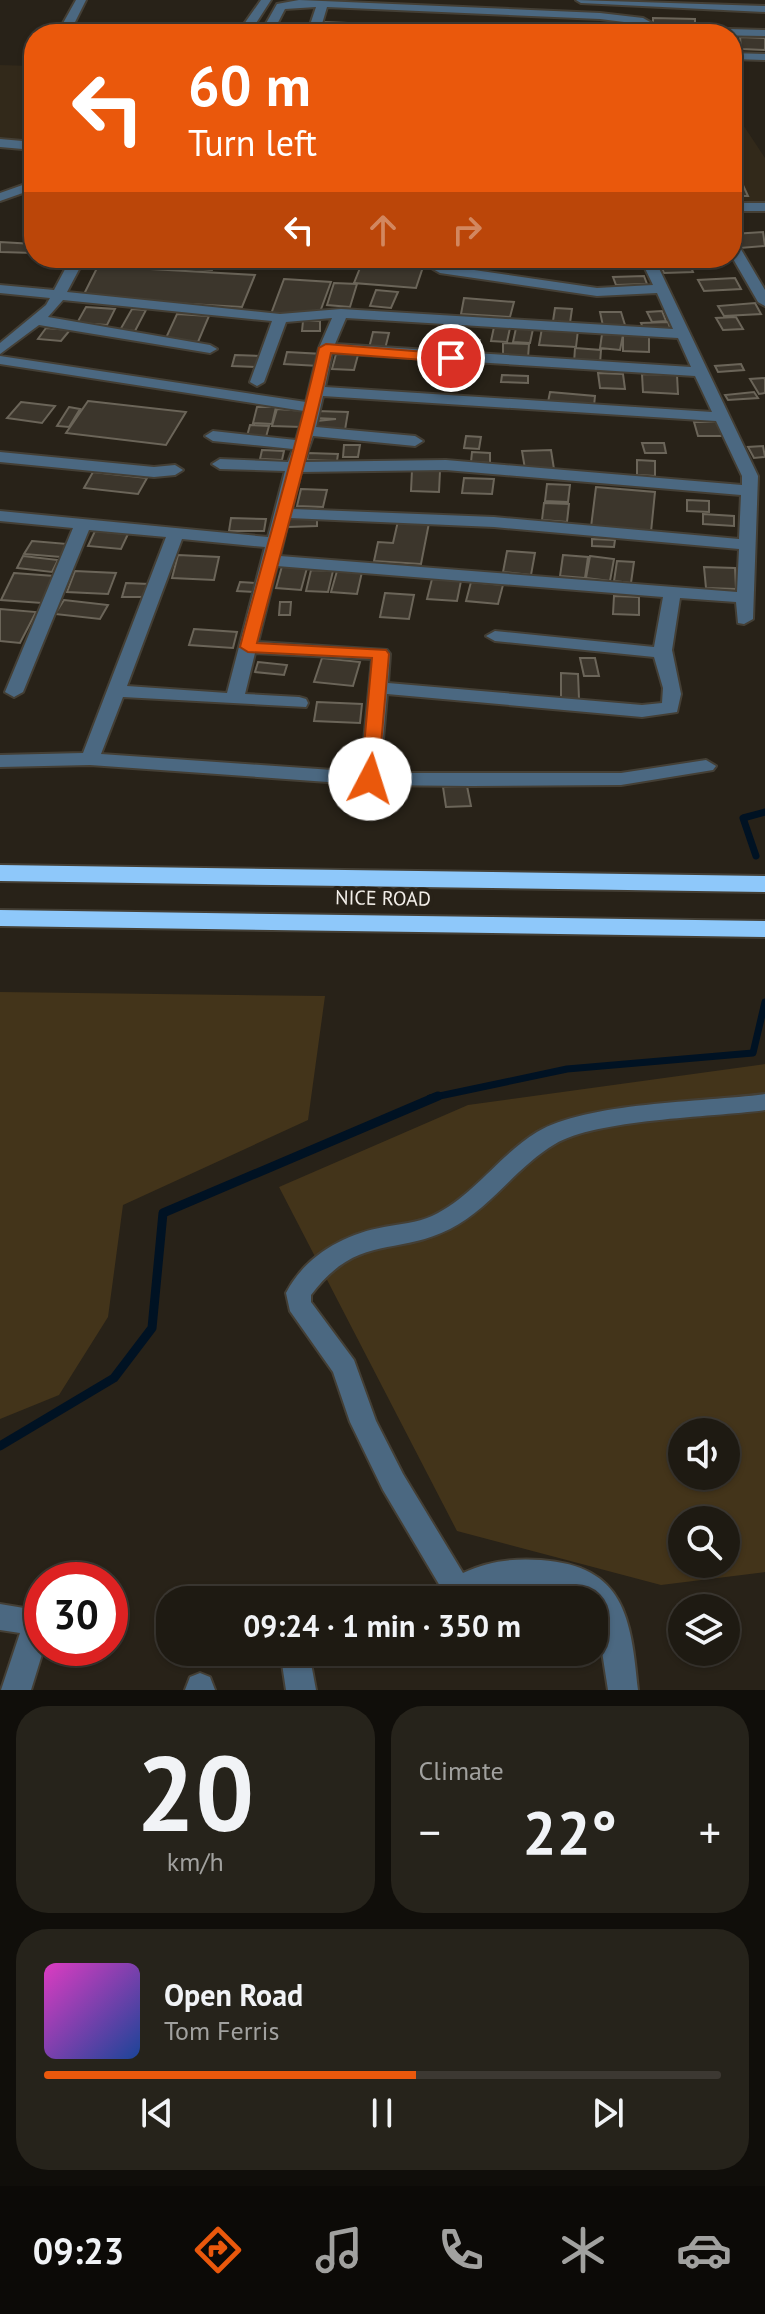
<!DOCTYPE html>
<meta charset="utf-8">
<style>
:root{--surface:#1e1a12;--page:#26231b;--text:#f1f3f6;--muted:#a1a19f;--line:#3c3832;--accent:#ea580c}
body{margin:0;font-family:"PT Sans",sans-serif;background:var(--page);color:var(--text);height:100vh;display:flex;flex-direction:column;font-size:30px;white-space:nowrap}
*{box-sizing:border-box;margin:0}
p{font-size:26px;color:var(--muted)}
.icon{flex:none;width:44px;height:44px;fill:none;stroke:currentColor;stroke-width:2;stroke-linecap:round;stroke-linejoin:round}
.map{position:relative;height:1690px;overflow:hidden}
.drawer{display:flex;flex-direction:column;gap:16px;padding:16px;background:#100e0a;flex:1}
.drawer>*{flex:none}
.hud{position:absolute;left:24px;top:24px;width:718px;height:244px;border-radius:32px;box-shadow:0 2px 6px #0004,0 0 0 2px var(--line);background:#ea580c;color:#fff;overflow:hidden}
.fabs{position:absolute;left:668px;top:1418px;display:grid;gap:16px}
.fabs a{display:grid;place-items:center;width:72px;height:72px;border-radius:50%;background:var(--surface);box-shadow:0 2px 6px #0004,0 0 0 2px var(--line);font-size:40px}
.speed{position:absolute;left:24px;top:1562px;display:flex;gap:16px;font-size:40px;font-weight:700;text-align:center}
.speed>*{display:grid;place-content:center;width:104px;height:104px;border-radius:50%;background:var(--surface);box-shadow:0 2px 6px #0004,0 0 0 2px var(--line);line-height:1}
.speed .limit{border:12px solid #d22;background:#fff;color:#111}
.pin{position:absolute;display:grid;place-items:center;width:68px;height:68px;color:#fff;margin:-34px;border:4px solid #fff;border-radius:50%;box-shadow:0 2px 8px #0007}
.me{position:absolute;width:88px;margin:-44px;rotate:5deg;stroke-linejoin:round;filter:drop-shadow(0 0 6px #0008)}
.turn{display:flex;align-items:center;gap:28px;height:168px;padding:0 32px;font-size:36px}
.turn .icon{width:104px;height:104px;stroke-width:2.5}
.turn b{display:block;font-size:56px;line-height:68px}
.lanes{display:flex;align-items:center;height:76px;padding:0 32px;background:#0003;justify-content:center;gap:40px;direction:ltr}
.lanes .off{opacity:.35}
.big{font-size:60px;font-weight:700;line-height:1.1}
.drawer .tile{flex:1;display:flex;flex-direction:column;justify-content:center;gap:12px;min-width:0;padding:0 28px;border-radius:32px;background:var(--page)}
.drawer .dial{align-items:center;gap:0}
.dial b{font-size:104px;line-height:1}
.song{display:flex;align-items:center;gap:24px}
.cover{width:96px;height:96px;border-radius:12px;background:linear-gradient(135deg,hsl(310 70% 55%),hsl(220 70% 35%))}
.played{height:8px;border-radius:4px;background:linear-gradient(90deg,var(--accent) 55%,var(--line) 55%)}
.keys{display:flex;justify-content:space-around;direction:ltr}
.heat{display:flex;justify-content:space-between;align-items:center;font-size:44px;direction:ltr}
.drawer .tiles{flex:1;display:grid;gap:16px;grid-template-columns:1fr 1fr}
.tile:last-child{grid-column:span 2}
.trip{position:absolute;left:156px;top:1586px;width:452px;height:80px;border-radius:32px;background:var(--surface);box-shadow:0 2px 6px #0004,0 0 0 2px var(--line);font-weight:700;line-height:80px;text-align:center}
.dock{display:flex;height:128px;justify-content:space-around;align-items:center;background:#0c0a07;color:var(--muted)}
.dock .icon{width:56px;height:56px}
.dock .selected{color:var(--accent)}
.dock b{font-size:36px;color:var(--text)}
.map>svg:first-child{display:block}
.built{fill:#32291a}
.green{fill:#43341a;fill-rule:evenodd}
.lines{fill:none;stroke-linecap:round;stroke-linejoin:round}
.stream-far1{stroke:#001223;stroke-width:7}
.stream{stroke:#001223;stroke-width:9}
.building{fill:#3c362c;stroke:#6b6559;stroke-width:2}
.minor-casing{stroke:#443f35;stroke-width:4}
.highway-casing{stroke:#443f35;stroke-width:4}
.minor{fill:#4b6881;fill-rule:evenodd}
.highway{fill:#8ec8fa;fill-rule:evenodd}
.route{fill:#ea580c;stroke:#983908;stroke-width:2}
.labels{text-anchor:middle;dominant-baseline:central;stroke-width:8;stroke-linejoin:round;paint-order:stroke}
.street-label{font-size:20px;fill:#f3efe9;stroke:#282218}
</style>
<div class="map">
<svg width="765" height="1690" viewBox="0 0 765 1690">
<rect width="100%" height="100%" fill="#282218"/>
<!-- built -->
<path class="built" d="M0,65l34,1v75l-34,-4z
M732,108l33,50v44l-33,-2z"/>
<!-- green -->
<path class="green" d="M0,992l325,4 -17,124 -185,85 -15,112 -49,78 -59,24z
M765,1064v508l-104,13 -204,-54 -178,-344 189,-82zM682,1432h44v44h-44zM682,1520h44v44h-44z"/>
<g class="lines">
<!-- stream-far1 -->
<path class="stream-far1" d="M756,856l-13,-38 22,-6
M430,1098l137,-29 186,-16 12,-51"/>
<!-- stream -->
<path class="stream" d="M0,1446l114,-68 38,-50 11,-115 275,-117"/>
</g>
<!-- building -->
<path class="building" d="M653,18l42,1v7l-42,-2z
M320,22l111,4 -2,8h-113z
M740,37l25,1v12l-24,-1z
M732,170h4l12,26h-16z
M763,232l2,14 -25,2 -7,-14z
M0,242l34,2v9l-34,-1z
M364,258h62l-10,30 -62,-5z
M168,260l47,3 -3,7 -48,-3z
M690,265l3,7 -29,1 -3,-7z
M98,266l157,9 -13,32 -160,-9z
M644,276l3,8 -31,1 -3,-8z
M735,278l6,11 -37,2 -6,-11z
M284,279l47,3 -11,30 -49,2z
M334,283l23,1 -7,23 -23,-2z
M376,290l22,2 -7,16 -21,-2z
M464,298l50,4 -4,15 -49,-3z
M755,303l6,11 -37,2 -6,-10z
M86,307l29,2 -8,16 -30,-2z
M555,308l17,1 -2,14 -17,-2z
M132,309l14,1 -11,21 -15,-1z
M662,311l4,10 -14,1 -5,-10z
M600,312h21l4,13 -22,1z
M177,314l32,2 -11,26 -33,-2z
M736,317l7,12 -20,1 -7,-12z
M303,321h17v10h-18z
M668,322l2,6h-27l-2,-5z
M494,327l16,1 -3,14 -16,-1z
M46,328l24,2 -9,11 -23,-2z
M516,328l17,1 -3,14 -17,-1z
M542,328l36,2 -2,17 -37,-2z
M373,332l16,1 -4,16 -16,-1z
M602,334l21,1 -3,15 -20,-2z
M623,335l26,1v16l-26,-1z
M457,339l23,1 -1,14 -24,-1z
M503,343l26,1 -1,14 -25,-1z
M575,348l26,2 -1,14 -26,-1z
M287,352l36,2 -4,12 -35,-2z
M336,354l22,1 -4,15 -22,-1z
M235,355l26,1 -2,11 -27,-1z
M430,360l25,1 -2,16 -25,-1z
M741,364l3,6 -26,2 -3,-6z
M598,373l25,1 2,15 -25,-1z
M642,374l35,1 1,19 -35,-2z
M502,375l26,1v7l-27,-1z
M765,378v15l-6,1 -9,-15z
M550,392l45,4 -1,10 -46,-4z
M754,392l4,6 -30,2 -3,-5z
M88,401l98,11 -20,33 -100,-12z
M21,402l34,4 -13,17 -35,-5z
M69,407l11,2 -11,18 -12,-1z
M257,407h19l-4,17 -19,-1z
M277,409l29,2 -4,16 -30,-1z
M317,411l31,1 -3,18 -29,-2 1,-7 19,-2 -21,-1z
M694,422h26l4,14h-26z
M250,425l19,1 -3,11 -19,-1z
M466,436l15,1 -2,12 -15,-1z
M642,443h22l2,10h-21z
M344,445h16l-2,12h-15z
M763,446l2,11 -11,1 -6,-11z
M262,450l22,1 -2,9 -22,-1z
M551,450l3,19h-29l-3,-18z
M472,452l18,1v10l-19,-1z
M308,453l30,1 -1,7 -30,-1z
M637,460l18,1v15l-18,-1z
M412,470l28,1 -1,21 -28,-1z
M93,472l54,6 -9,16 -54,-6z
M464,478l30,1 -2,15 -30,-1z
M547,484l23,1 -2,17 -23,-1z
M596,487l59,5 -4,40 -60,-5z
M301,489l26,1 -4,17 -26,-1z
M687,500l22,1v11l-22,-1z
M544,503l25,1 -2,18 -25,-2z
M703,514l31,2v10l-31,-2z
M317,517v9l-29,1 -1,-9z
M231,518l35,1 -2,12h-35z
M398,521l31,2 -8,41 -47,-3 4,-19 15,1z
M95,531l33,3 -7,15 -33,-3z
M592,539l23,1 -1,7 -22,-1z
M32,541l36,3 -7,13 -37,-3z
M507,551l28,2 -4,22 -28,-3z
M178,555l41,2 -5,23 -42,-2z
M563,555l25,2 -3,21 -25,-2z
M23,556l35,4 -6,12 -35,-4z
M590,556l24,3 -4,22 -24,-3z
M617,561l17,1 -3,21 -17,-2z
M282,566l25,2 -6,22 -25,-2z
M704,567l31,1 1,21 -30,-1z
M311,570l22,1 -5,21 -22,-1z
M75,571l41,2 -8,21 -41,-2z
M337,571l25,1 -5,22 -26,-2z
M14,573l40,3 -12,27 -41,-3z
M432,579l29,2 -4,20 -30,-2z
M240,582l16,1 -2,9 -17,-1z
M471,582l32,3 -5,19 -32,-3z
M126,583l23,1 -3,13h-24z
M385,593l29,2 -5,24 -29,-2z
M614,596l25,1v18l-26,-1z
M64,600l44,5 -8,14 -45,-5z
M280,602h11l-1,13h-11z
M0,609l36,3 -16,31 -20,-2z
M194,629l43,3 -4,16 -44,-3z
M322,658l38,4 -7,24 -39,-4z
M580,658h15l4,18h-15z
M258,662l29,3 -3,10 -29,-3z
M561,673l17,1 1,25h-18z
M317,702l45,2 -2,19 -46,-2z
M467,786l4,20 -25,1 -3,-20z"/>
<g class="lines">
<!-- minor casing -->
<g class="minor-casing">
<path id="minor" d="M76,0h10l-17,34h-12z
M261,0h10l-22,34h-12z
M299,0l301,13 43,5 16,9 106,3v6l-115,-2 -10,-10 -40,-5 -273,-12 -8,27h-12l9,-27 -31,2 -13,25h-12l17,-30z
M576,0l189,6v6l-184,-9z
M732,53l33,1v6l-33,-1z
M0,139l34,3v8l-34,-3z
M34,181v8l-34,12v-8z
M732,203h33v8h-33z
M732,242l7,4 26,44v16l-7,-4 -26,-45z
M71,258h14l-18,34 213,22 61,-5 332,20 -16,-36 -60,3 -157,-23 -7,-4 7,-4 157,23 56,-3 -13,-27h14l104,218 -5,143 -9,5 -6,-1 -2,-21 -56,-4 -8,52 9,44 -4,18 -35,5 -255,-23 -7,79h241l85,-13 10,6 -3,4 -92,15 -149,1 -102,-1 -280,-20 -90,2v-12l83,-2 83,-216 -77,-7 -66,162 -9,5 -9,-5 68,-164 -73,-7v-10l268,26 17,-66 -65,-2 -8,-5 8,-5 68,3 5,-13 -80,-8 -8,-5 8,-5 83,9 8,-29 -304,-47v-8l306,46 13,-54 13,-30 -46,4 -22,60 -7,4 -7,-4 22,-61 -209,-21 -15,17 162,28 7,4 -7,4 -171,-28 -39,29v-11l46,-38 4,-7 -50,-5v-8l54,5zM346,318l332,20 13,29 -356,-23zM332,353l363,23 17,36 -387,-25zM323,396l393,25 26,55v9l-296,-25 -142,2 9,-26 102,10 8,-5 -8,-5 -99,-9zM446,470l295,25 -2,44 -245,-22 -202,-8 9,-37zM289,518l205,9 245,22 -2,43 -457,-36zM182,539l83,8 -38,146 -100,-7zM277,566l386,31 -9,50 -159,-16 -9,5 9,5 159,16 9,31 -1,15 -20,2 -254,-22 2,-29 -3,-4 -129,-8zM255,653l117,6 -11,113 -260,-18 22,-57 183,10 2,-4 -2,-4 -7,-2 -54,-3z
M0,452l154,15 21,-2 8,5 -8,5 -21,2 -154,-15z
M765,1094v16c-53,7 -169,9 -210,34 -39,23 -64,64 -105,85 -56,28 -92,4 -139,66v7l43,58 22,61 27,53 60,99c25,-12 50,-15 78,-13 84,6 90,58 97,130h-30l-14,-90h-7l-10,-8 -18,-4 -33,-3 -39,4 -19,11h-42l4,-9 10,-5 -57,-96 -33,-68 -17,-50 -43,-61 -4,-18c19,-37 58,-59 98,-66 15,-3 33,-4 48,-11 41,-19 66,-60 105,-84 49,-30 167,-30 228,-38z
M0,1604l42,7 2,37 -13,42h-30l19,-57 -20,-3z
M283,1652h29l-2,6 6,32h-30l-5,-33z
M200,1673l10,4 5,13h-30l5,-13z"/>
</g>
<!-- highway casing -->
<g class="highway-casing">
<path id="highway" d="M0,865l765,11v16l-765,-11z
M0,910l765,11v16l-765,-11z"/>
</g>
<!-- minor -->
<use href="#minor" class="minor"/>
<!-- highway -->
<use href="#highway" class="highway"/>
</g>
<!-- route -->
<path class="route" d="M326,344l125,10 7,4 -7,4 -120,-9c-21,97 -49,193 -74,290l129,7 3,4 -11,125 -8,5 -9,-5 11,-121 -124,-6 -8,-5c26,-100 56,-198 79,-299z"/>
<g class="labels">
<!-- street labels -->
<g class="street-label">
<text transform="translate(383 898) rotate(1)">NICE ROAD</text>
</g>
</g>
</svg>
<div class="fabs">
<a><svg class="icon" aria-label="sound" viewBox="0 0 24 24"><path d="M4 9h4l5-4v14l-5-4H4zM17 9q2 3 0 6"/></svg></a>
<a><svg class="icon" aria-label="search" viewBox="0 0 24 24"><circle cx="10" cy="10" r="6"/><path d="M15 15l6 6"/></svg></a>
<a><svg class="icon" aria-label="layers" viewBox="0 0 24 24"><path d="M12 4l9 5-9 5-9-5zM3 14l9 5 9-5"/></svg></a>
</div>
<div class="speed"><div class="limit">30</div></div>
<div class="pin" style="left:451px;top:358px;background:#d93025"><svg class="icon" aria-label="arrive" viewBox="0 0 24 24"><path d="M6 21V4h12l-3 4 3 4H6"/></svg></div>
<svg class="me" style="left:370px;top:779px" viewBox="-20 -20 40 40"><circle r="19" fill="#fff"/><path d="M0-13L10 11 0 6-10 11z" fill="#ea580c"/></svg>
<div class="trip">09:24 · 1 min · 350 m</div>
<div class="hud">
<div class="turn"><svg class="icon" aria-label="left" viewBox="0 0 24 24"><path d="M17 20v-9H6M10 6l-5 5 5 5"/></svg><div><b>60 m</b>Turn left</div></div>
<div class="lanes"><svg class="icon" aria-label="left" viewBox="0 0 24 24"><path d="M17 20v-9H6M10 6l-5 5 5 5"/></svg><svg class="icon off" aria-label="ahead" viewBox="0 0 24 24"><path d="M12 20V5M6 11l6-6 6 6"/></svg><svg class="icon off" aria-label="right" viewBox="0 0 24 24"><path d="M7 20v-9h11M14 6l5 5-5 5"/></svg></div>
</div>
</div>
<section class="drawer">
<div class="tiles">
<div class="tile dial"><b>20</b><p>km/h</p></div>
<div class="tile"><p>Climate</p>
<div class="heat"><a>−</a><b class="big">22°</b><a>+</a></div>
</div>
<div class="tile">
<div class="song"><i class="cover"></i><div><b>Open Road</b><p>Tom Ferris</p></div></div>
<div class="played"></div>
<div class="keys"><svg class="icon" aria-label="previous" viewBox="0 0 24 24"><path d="M18 5L8 12l10 7zM5 5v14"/></svg><svg class="icon" aria-label="pause" viewBox="0 0 24 24"><path d="M8 5v14M16 5v14"/></svg><svg class="icon" aria-label="next" viewBox="0 0 24 24"><path d="M6 5l10 7-10 7zM19 5v14"/></svg></div>
</div>
</div>
</section>
<nav class="dock">
<b>09:23</b>
<svg class="icon selected" aria-label="directions" viewBox="0 0 24 24"><path d="M12 3l9 9-9 9-9-9zM9 14v-3h6M13 9l2 2-2 2"/></svg>
<svg class="icon" aria-label="music" viewBox="0 0 24 24"><path d="M9 18V5l10-2v13"/><circle cx="6" cy="18" r="3"/><circle cx="16" cy="16" r="3"/></svg>
<svg class="icon" aria-label="phone" viewBox="0 0 24 24"><path d="M5 4h4l2 5-3 2q2 4 5 5l2-3 5 2v4C11 20 4 13 5 4z"/></svg>
<svg class="icon" aria-label="climate" viewBox="0 0 24 24"><path d="M12 3v18M4 7l16 10M4 17L20 7"/></svg>
<svg class="icon" aria-label="car" viewBox="0 0 24 24"><path d="M5 17H2v-5l4-1 3-4h7l3 4 3 1v5h-3M9 17h6M6 11h13"/><circle cx="7" cy="17" r="2"/><circle cx="17" cy="17" r="2"/></svg>
</nav>
